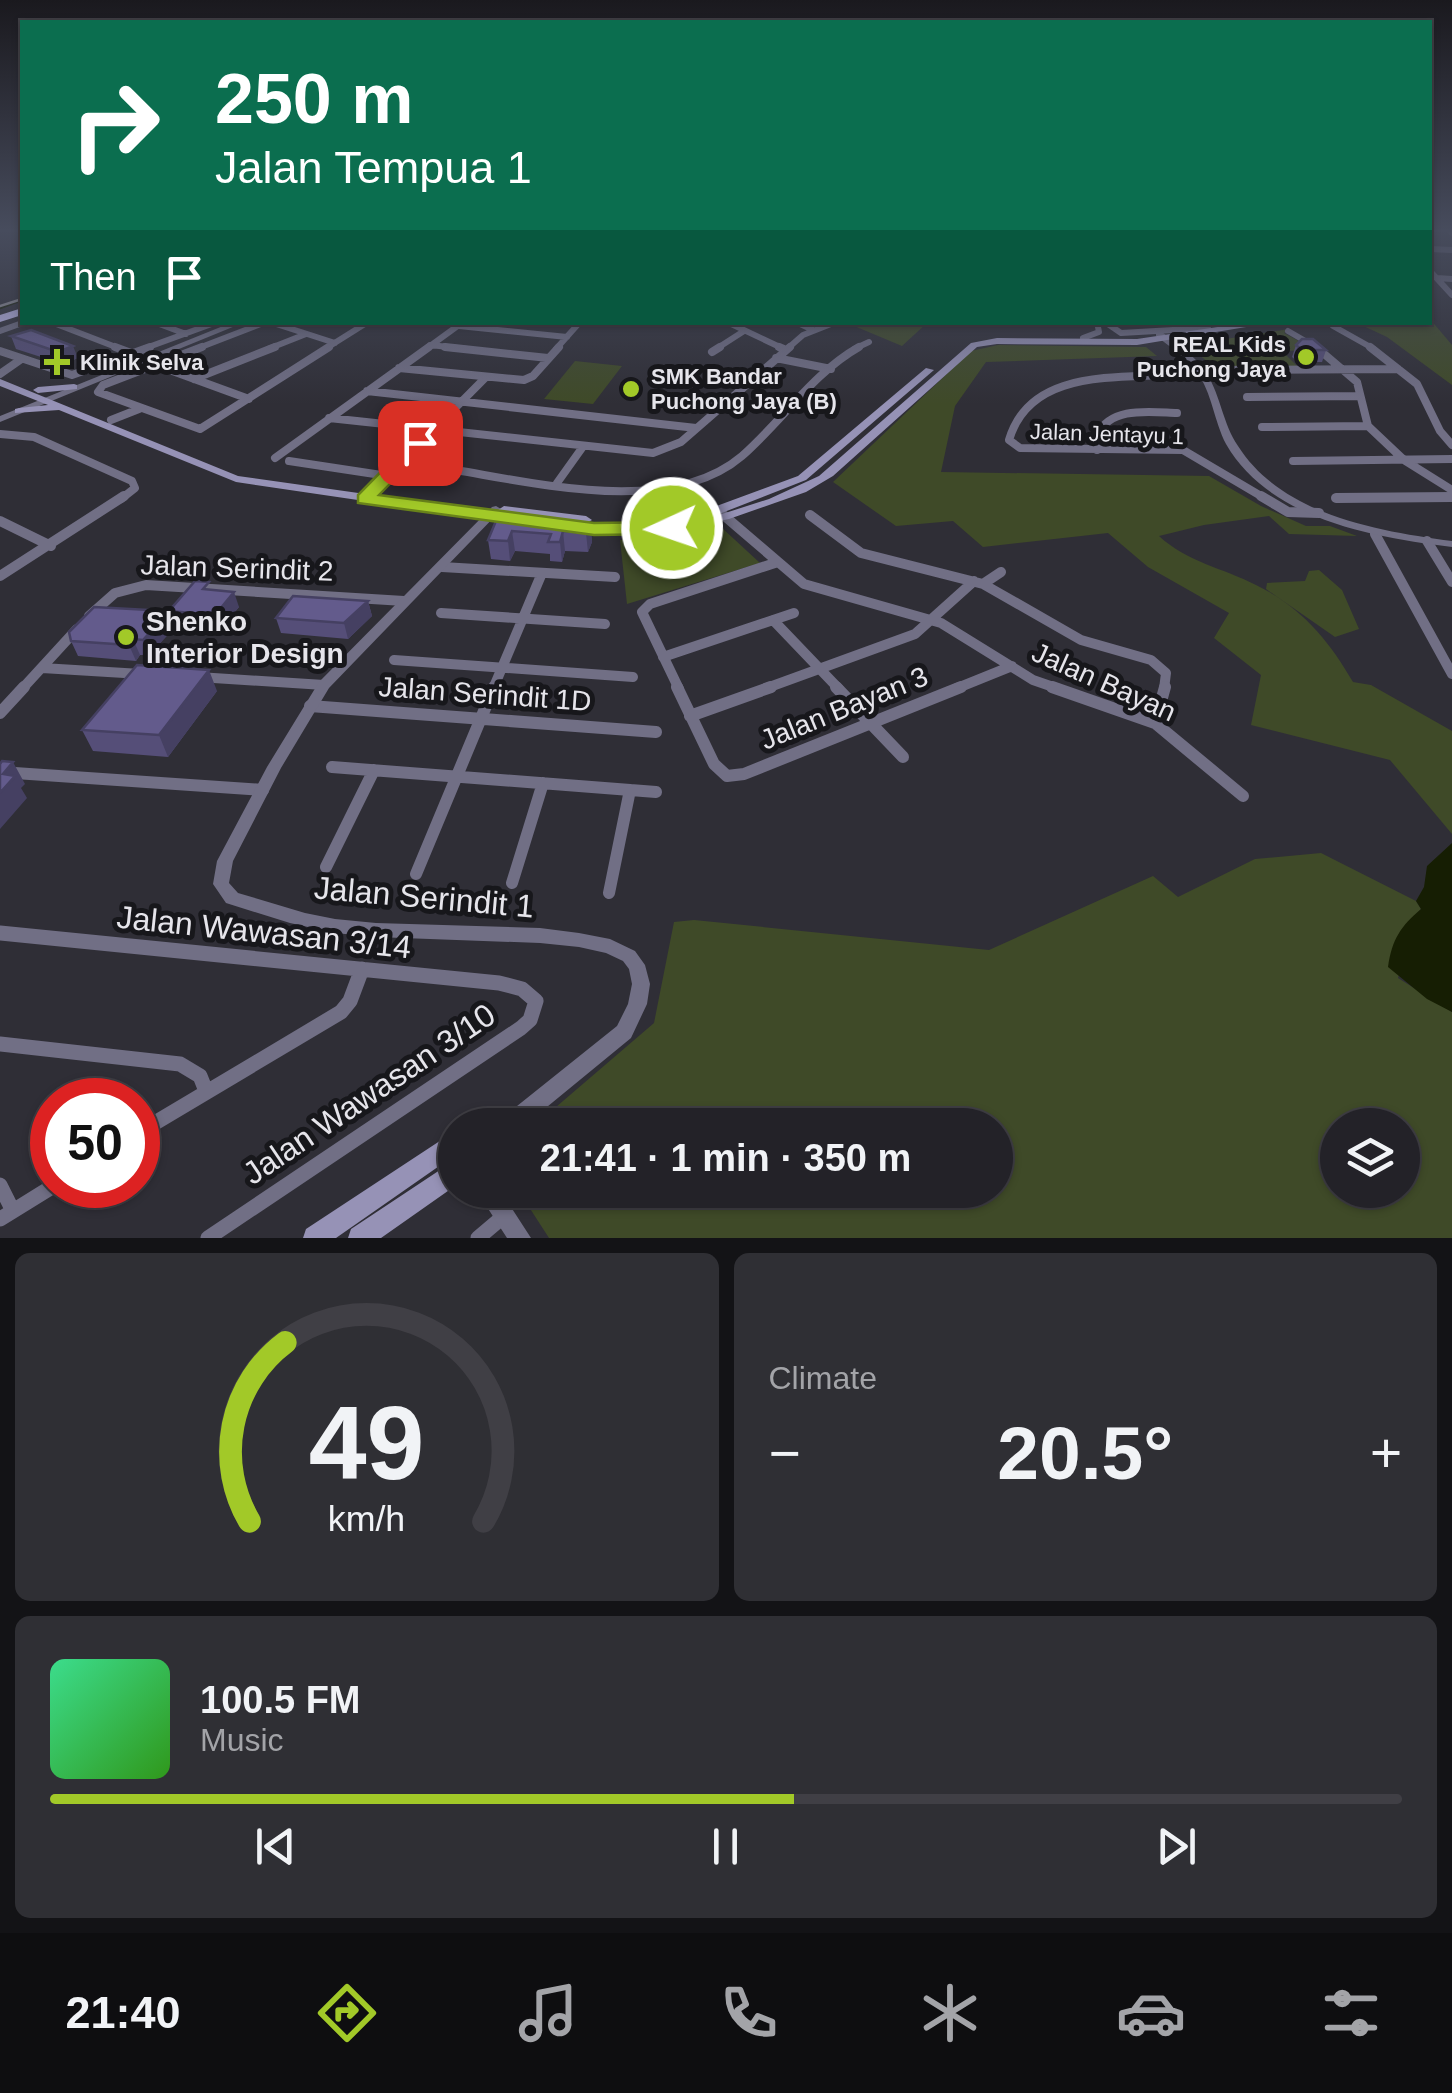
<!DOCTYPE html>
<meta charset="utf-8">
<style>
:root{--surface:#232228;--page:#2f2f34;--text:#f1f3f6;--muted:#a3a4a8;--line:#403f45;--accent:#a2c928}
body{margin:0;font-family:Arial,sans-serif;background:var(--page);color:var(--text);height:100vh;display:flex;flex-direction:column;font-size:38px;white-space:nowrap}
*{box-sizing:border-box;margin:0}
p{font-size:32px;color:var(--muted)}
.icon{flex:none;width:55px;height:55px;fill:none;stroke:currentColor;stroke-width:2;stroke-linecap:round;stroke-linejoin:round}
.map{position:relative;height:1238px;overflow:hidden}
.panel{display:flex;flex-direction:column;gap:15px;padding:15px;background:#131316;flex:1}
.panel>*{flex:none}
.banner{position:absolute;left:20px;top:20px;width:1412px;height:305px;border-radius:0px;box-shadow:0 2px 8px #0004,0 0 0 2px var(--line);background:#0b6e4f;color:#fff;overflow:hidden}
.buttons{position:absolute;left:1320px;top:1108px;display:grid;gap:20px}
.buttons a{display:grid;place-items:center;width:100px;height:100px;border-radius:50%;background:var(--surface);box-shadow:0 2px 8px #0004,0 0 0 2px var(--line);font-size:50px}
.speed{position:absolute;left:30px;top:1078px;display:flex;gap:20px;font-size:50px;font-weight:700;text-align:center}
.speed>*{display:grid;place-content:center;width:130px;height:130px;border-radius:50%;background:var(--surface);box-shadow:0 2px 8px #0004,0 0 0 2px var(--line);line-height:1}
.speed .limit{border:15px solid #d22;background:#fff;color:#111}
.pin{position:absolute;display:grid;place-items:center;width:85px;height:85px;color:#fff;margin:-42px;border-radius:20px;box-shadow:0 5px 15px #0006}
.me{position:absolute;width:110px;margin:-55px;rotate:267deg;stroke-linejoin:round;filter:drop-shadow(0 0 8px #0008)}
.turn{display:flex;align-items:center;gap:35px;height:210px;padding:0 30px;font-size:45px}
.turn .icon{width:130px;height:130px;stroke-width:2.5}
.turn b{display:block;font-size:70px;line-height:85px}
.then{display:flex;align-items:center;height:95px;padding:0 30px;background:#0003;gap:20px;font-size:38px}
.big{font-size:75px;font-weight:600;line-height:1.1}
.panel .card{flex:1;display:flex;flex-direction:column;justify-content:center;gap:15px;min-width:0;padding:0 35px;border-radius:15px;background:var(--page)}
.panel .dial{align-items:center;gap:0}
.dial svg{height:260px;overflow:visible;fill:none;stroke:var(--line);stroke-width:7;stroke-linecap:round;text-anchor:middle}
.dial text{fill:var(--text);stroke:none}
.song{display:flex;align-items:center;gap:30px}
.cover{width:120px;height:120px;border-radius:15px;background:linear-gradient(135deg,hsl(150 70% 55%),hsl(110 70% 35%))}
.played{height:10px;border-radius:5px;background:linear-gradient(90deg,var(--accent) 55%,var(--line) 55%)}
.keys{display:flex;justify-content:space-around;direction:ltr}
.heat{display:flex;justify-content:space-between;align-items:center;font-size:55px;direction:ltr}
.panel .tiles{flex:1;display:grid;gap:15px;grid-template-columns:1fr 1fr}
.card:last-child{grid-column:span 2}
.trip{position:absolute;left:438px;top:1108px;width:575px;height:100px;border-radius:50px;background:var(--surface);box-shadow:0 2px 8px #0004,0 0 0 2px var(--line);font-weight:600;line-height:100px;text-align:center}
.tab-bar{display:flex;height:160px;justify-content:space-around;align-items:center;background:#0e0e10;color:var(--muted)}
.tab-bar .icon{width:70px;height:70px}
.tab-bar .active{color:var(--accent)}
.tab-bar b{font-size:45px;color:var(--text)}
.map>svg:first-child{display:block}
.green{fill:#3f4a28;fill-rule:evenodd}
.water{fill:#161e03}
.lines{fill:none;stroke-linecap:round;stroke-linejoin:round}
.stream{stroke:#161e03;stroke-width:2.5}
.minor-far4{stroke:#716f85;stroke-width:6}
.minor-far3{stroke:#716f85;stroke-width:8}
.minor-far2{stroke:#716f85;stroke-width:10}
.minor-far1{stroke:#716f85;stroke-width:12}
.minor{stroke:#716f85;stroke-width:15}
.tertiary{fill:#716f85;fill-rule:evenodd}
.secondary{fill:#9692b6;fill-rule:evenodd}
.motorway{fill:#cdc6fe;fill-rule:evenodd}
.tram{stroke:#9c9ba2;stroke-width:2.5}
.wall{fill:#554e78}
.shaded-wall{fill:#454062}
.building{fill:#635b8c;stroke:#454062;stroke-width:2.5}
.route{fill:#a2c928;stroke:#69831a;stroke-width:2.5}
.poi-dot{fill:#a2c928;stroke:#17171b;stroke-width:4}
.labels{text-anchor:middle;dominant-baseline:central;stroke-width:10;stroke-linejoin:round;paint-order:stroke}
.far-poi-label{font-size:22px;font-weight:bold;fill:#e6e5eb;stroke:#17171b;text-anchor:start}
.far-street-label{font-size:22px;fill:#e6e5eb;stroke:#17171b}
.street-label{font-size:28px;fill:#e6e5eb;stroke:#17171b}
.poi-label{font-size:28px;font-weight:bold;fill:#e6e5eb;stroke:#17171b;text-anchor:start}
.near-street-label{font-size:32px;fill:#e6e5eb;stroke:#17171b}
</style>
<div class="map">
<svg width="1452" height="1238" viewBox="0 0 1452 1238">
<rect width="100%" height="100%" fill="#2f2e36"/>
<!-- green -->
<path class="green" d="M1430,319l22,26v40l-65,-48 -30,-14 73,-1z
M847,323h80l-25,23z
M1289,329l-5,4 31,17 -33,1 16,16h-84l-27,-22z
M998,345l148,2 11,9 -171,6 -31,44 -14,66 268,4 52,30 45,20h24l27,10 -68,-2 -20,-18 -65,9 -45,11c28,26 64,32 97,49 44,21 73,55 97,97l18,3 81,46v103l-62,-74 -139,-35 10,-50 -47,-37 15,-25 -81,-46 -40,-34 -125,14 -30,-26 -57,5 -63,-44 138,-131z
M575,361l47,5 -29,38 -49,-5z
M721,527l39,36 -133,41 -7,-64 73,-4z
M1319,570l23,20 17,39 -24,8 -69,-48 1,-6 38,-2 4,-10z
M1321,853l95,48 5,8 -5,5 -18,64 54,34v226h-903l-31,-48h477v-65h-460l119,-102 20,-101 20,-2 295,30 164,-74 25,21 77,-38zM1338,1125h64v65h-64z"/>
<!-- water -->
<path class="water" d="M1452,843v169l-25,-13 -39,-32c4,-28 13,-41 33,-58l-5,-8 8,-14 3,-21z"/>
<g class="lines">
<!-- stream -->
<path class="stream" d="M0,308l22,-8"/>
<!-- minor-far4 -->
<path class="minor-far4" d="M1449,230l3,3
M1430,249l22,1
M1430,271l22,24
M1437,278l15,1
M51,322l70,27
M154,322l32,12
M270,322l65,21
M727,322l57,27
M796,322l17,8
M1105,322l16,11 87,-5
M459,326l108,11
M1333,326l41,23
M0,331l25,-9
M1288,331l31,18
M1083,338l16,-6 -2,-10
M430,345l37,4
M143,349l74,-27
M196,349l70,-27
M268,349l38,-15
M325,349l43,-27
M426,349l37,-27
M556,349l24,-27
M716,349l28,-18
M787,349l16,-14 33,-13
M854,349l15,-7"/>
<!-- minor-far3 -->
<path class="minor-far3" d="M115,347l16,6
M202,347l-99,38 -5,7 102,37 129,-82
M445,347l103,11
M779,347l7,3
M1316,347l41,35 11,44 36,34 48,30
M1370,347l47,37 23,47 12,14
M0,351l72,24 78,-28
M712,352l8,-5
M776,358l55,11
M156,365l93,34
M399,368l125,12 9,-4 26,-29
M1200,370l198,-1
M0,374l20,-14
M1167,375c-59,3 -138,-3 -158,65l11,8 163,2 83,49
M194,379l81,-32
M367,391l329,37
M1247,397l113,-1
M329,418l324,35 28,-11 109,-95
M111,420l28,-11
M1262,427l106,-1
M0,434l34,3 98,44 3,7 -14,11
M1097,450v-15c14,-29 52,-23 80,-22
M275,458l154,-111
M289,461l99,15
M1293,461l159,-2
M437,467c88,13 230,53 305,-11 40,-35 71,-83 117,-109
M557,483l25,-35
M1336,498l116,-1
M365,499l121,-122"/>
<!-- minor-far2 -->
<path class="minor-far2" d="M1261,496l27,16 31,1
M1336,498l116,-1
M365,499l3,-3
M721,513l83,71 137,39 92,57 26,9
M810,515l51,38 122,31 98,56 70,20 15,13 -2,16
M0,521l51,25
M1375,534l77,140
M1427,541l25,41
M442,567l173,10
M0,576l124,-80
M983,584l18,-12
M441,613l164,11
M89,616l26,-23 31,-8 258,16
M773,620l66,69
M663,657l131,-44
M394,660l239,17
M42,668l99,6
M198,677l126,8
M22,689l55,-60
M493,689l49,-116
M679,689l-37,-77 8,-8 128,-42
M764,689l151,-55 59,-53
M955,689l57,-23"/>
<!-- minor-far1 -->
<path class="minor-far1" d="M677,687l37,77 13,12 17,-2 217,-87
M836,687l67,70
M1052,687l103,36 88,73
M310,706l346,26
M0,713l24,-26
M690,716l81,-29
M1155,723l10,-36
M332,767l324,25
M0,772l263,18
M326,867l48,-97
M416,874l78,-187
M512,883l31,-100
M609,893l21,-103"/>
<!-- minor -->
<path class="minor" d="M0,933l499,50 23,6 14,12 -6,19 -9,8 -313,210
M0,1044l180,20 20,12 6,15
M138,1133l203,-121 9,-11 12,-32
M0,1185l13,26
M0,1219l55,-34
M478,1238l26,-22"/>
<!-- tertiary -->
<path class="tertiary" d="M233,322h12l-245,100v-6z
M1156,332h6c16,13 35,25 45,42 14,23 16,50 31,72 44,69 139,85 214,95v6c-79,-10 -182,-27 -226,-103 -12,-23 -14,-51 -29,-72 -10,-15 -27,-25 -41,-36z
M496,506l5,3 -1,2 -171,177 -48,80 -48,93 -4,22 9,10 67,20 30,6 41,4 164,5 39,5 31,6 25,12 10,14 5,19 -3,20 -16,34 -106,87h-26l3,-7 115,-92 11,-22 4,-20 -3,-15 -6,-8 -17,-8 -27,-6 -39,-4 -164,-6 -41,-4 -45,-10 -64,-20 -13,-19 4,-23 50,-94 52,-85 173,-175z
M476,1190h24l31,48h-24z"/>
<!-- secondary -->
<path class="secondary" d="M1251,322h25l-139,23 -140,-1 -20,3 -144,129 -27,16 -77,27 -53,11 -75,2 -26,-2 -6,-4 2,-3h6l-73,-9 -6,-4 6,-4 82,10 6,4 -5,3c40,4 80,2 119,-6l-5,-3 2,-3 95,-35 128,-108 8,2 -128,110 -92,36 8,-2 47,-15 50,-23 152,-133 26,-5 140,1z
M0,379l238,97 276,39 6,4 -6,4 -278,-41 -177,-72 -44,3v-4l4,-1 29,-3 -48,-19z
M74,384l3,1v4l-39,4 -5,-3 5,-3z
M455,1131v24l-119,83h-33l3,-9z
M455,1160v26l-74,52h-33l3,-9z"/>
<!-- motorway -->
<path class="motorway" d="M22,308v7l-22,7v-7z"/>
<!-- tram -->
<path class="tram" d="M0,306l22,-7"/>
</g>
<!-- wall -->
<path class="wall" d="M11,336l67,22 -15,6 -47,-15z
M1296,345l30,5 -4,12h-24l-6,-5z
M498,516l92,7 2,19 -4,10 -23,-1 -3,11 -12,-1v-7l-35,-3 -5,10 -19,-2 -3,-19z
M211,589l28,18 -19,23 -45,-3 -26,28h-9l-4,6 -58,-5 -7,-15 98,-30z
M368,601l4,15 -24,23 -67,-6 -5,-15z
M217,691l-49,66 -75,-6 -11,-21z"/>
<!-- shaded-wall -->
<path class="shaded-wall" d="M73,346l5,12 -15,6 -5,-12z
M590,523l2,19 -4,10 -2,-19z
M512,531l3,20 -5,10 -2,-20z
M563,531l2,20 -3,11 -2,-20z
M234,592l5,15 -19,23 -5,-15z
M368,601l4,15 -24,23 -4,-16z
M169,611l6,16 -26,28 -6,-15z
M133,639l7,16 -4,6 -7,-16z
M209,670l8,21 -49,66 -9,-22z
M13,762l12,22 -4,4 6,10 -27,31v-36l3,-19z"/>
<!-- building -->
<path class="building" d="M31,330l42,16 -15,6 -47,-16z
M1302,339h11l13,11h-24l-6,-5z
M498,516l92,7 -4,10 -23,-2 -3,11h-12l3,-8 -39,-3 -4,10 -20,-1z
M195,581l14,1 -6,7 31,3 -19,23 -46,-4z
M293,596l75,5 -24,22 -68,-5z
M94,607l75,4 -26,29 -10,-1 -4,6 -58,-4 -2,-9z
M137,665l72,5 -50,65 -77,-5z
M2,761l11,1 -10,12 12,2 -15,17v-29z"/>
<!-- sky -->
<linearGradient id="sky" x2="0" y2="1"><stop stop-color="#1a191e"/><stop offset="0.57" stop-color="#474c5d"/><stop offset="1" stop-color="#474c5d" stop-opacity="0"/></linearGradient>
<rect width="1452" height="404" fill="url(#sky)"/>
<!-- route -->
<path class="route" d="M420,438l6,1v8l-47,48 215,28 78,-1 10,6 -10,6 -78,1 -236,-32v-8l55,-56z"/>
<!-- markers -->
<g class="poi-dot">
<circle cx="1306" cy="357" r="10"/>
<path d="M52 347h10v10h10v10h-10v10h-10v-10h-10v-10h10z"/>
<circle cx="631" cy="389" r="10"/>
<circle cx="126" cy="637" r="10"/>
</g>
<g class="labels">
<!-- far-poi labels -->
<g class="far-poi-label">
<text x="1286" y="344" text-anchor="end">REAL Kids<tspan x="1286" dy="25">Puchong Jaya</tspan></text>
<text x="80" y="362">Klinik Selva</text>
<text x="651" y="376">SMK Bandar<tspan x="651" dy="25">Puchong Jaya (B)</tspan></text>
</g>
<!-- far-street labels -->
<g class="far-street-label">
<text transform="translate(1107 434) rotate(2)">Jalan Jentayu 1</text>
</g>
<!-- street labels -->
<g class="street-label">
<text transform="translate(237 568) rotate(2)">Jalan Serindit 2</text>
<text transform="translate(1104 682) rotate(24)">Jalan Bayan</text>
<text transform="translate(485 694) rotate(4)">Jalan Serindit 1D</text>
<text transform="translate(844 708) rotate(-22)">Jalan Bayan 3</text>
</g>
<!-- poi labels -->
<g class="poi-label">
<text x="146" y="621">Shenko<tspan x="146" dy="32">Interior Design</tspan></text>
</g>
<!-- near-street labels -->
<g class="near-street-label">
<text transform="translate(424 897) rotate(5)">Jalan Serindit 1</text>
<text transform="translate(264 932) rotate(6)">Jalan Wawasan 3/14</text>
<text transform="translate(369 1094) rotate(-34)">Jalan Wawasan 3/10</text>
</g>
</g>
</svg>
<div class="buttons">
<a><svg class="icon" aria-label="layers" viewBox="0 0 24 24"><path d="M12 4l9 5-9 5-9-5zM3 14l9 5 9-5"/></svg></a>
</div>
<div class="speed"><div class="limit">50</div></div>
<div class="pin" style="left:420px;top:443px;background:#d93025"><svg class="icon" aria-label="arrive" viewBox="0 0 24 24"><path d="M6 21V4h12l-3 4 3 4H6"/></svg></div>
<svg class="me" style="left:672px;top:528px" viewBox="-20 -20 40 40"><circle r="17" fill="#a2c928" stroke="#fff" stroke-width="3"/><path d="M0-11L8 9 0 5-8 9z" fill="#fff"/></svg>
<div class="trip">21:41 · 1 min · 350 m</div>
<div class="banner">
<div class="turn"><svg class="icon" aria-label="right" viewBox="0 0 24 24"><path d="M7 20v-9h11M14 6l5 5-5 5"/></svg><div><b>250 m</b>Jalan Tempua 1</div></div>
<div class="then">Then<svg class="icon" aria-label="arrive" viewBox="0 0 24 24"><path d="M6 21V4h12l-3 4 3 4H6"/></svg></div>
</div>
</div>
<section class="panel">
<div class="tiles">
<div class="card dial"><svg viewBox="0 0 100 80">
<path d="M14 69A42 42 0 1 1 86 69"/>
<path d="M14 69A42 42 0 0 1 25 14" stroke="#a2c928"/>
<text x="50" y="56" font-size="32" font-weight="700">49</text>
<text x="50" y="72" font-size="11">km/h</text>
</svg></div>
<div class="card"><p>Climate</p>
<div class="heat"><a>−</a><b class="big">20.5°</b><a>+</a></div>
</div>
<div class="card">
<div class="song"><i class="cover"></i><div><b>100.5 FM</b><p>Music</p></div></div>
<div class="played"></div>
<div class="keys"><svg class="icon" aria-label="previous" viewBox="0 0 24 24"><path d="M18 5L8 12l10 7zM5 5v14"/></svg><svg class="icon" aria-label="pause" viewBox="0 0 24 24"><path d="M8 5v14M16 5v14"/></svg><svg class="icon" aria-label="next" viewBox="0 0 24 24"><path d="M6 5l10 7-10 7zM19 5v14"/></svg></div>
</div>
</div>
</section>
<nav class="tab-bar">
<b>21:40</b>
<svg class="icon active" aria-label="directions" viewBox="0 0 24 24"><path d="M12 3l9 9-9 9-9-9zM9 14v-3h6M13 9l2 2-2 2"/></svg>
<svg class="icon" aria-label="music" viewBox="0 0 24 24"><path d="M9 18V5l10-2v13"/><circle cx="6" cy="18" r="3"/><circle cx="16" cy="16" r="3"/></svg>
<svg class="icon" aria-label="phone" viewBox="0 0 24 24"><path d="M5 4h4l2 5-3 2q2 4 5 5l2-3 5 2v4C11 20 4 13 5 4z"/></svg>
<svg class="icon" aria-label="climate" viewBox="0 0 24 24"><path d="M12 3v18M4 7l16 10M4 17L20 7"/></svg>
<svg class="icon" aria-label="car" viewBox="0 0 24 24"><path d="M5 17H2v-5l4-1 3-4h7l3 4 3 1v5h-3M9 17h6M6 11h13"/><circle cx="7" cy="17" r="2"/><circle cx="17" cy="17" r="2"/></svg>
<svg class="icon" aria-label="filters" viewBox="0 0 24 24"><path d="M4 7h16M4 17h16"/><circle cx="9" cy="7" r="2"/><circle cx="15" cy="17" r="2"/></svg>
</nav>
